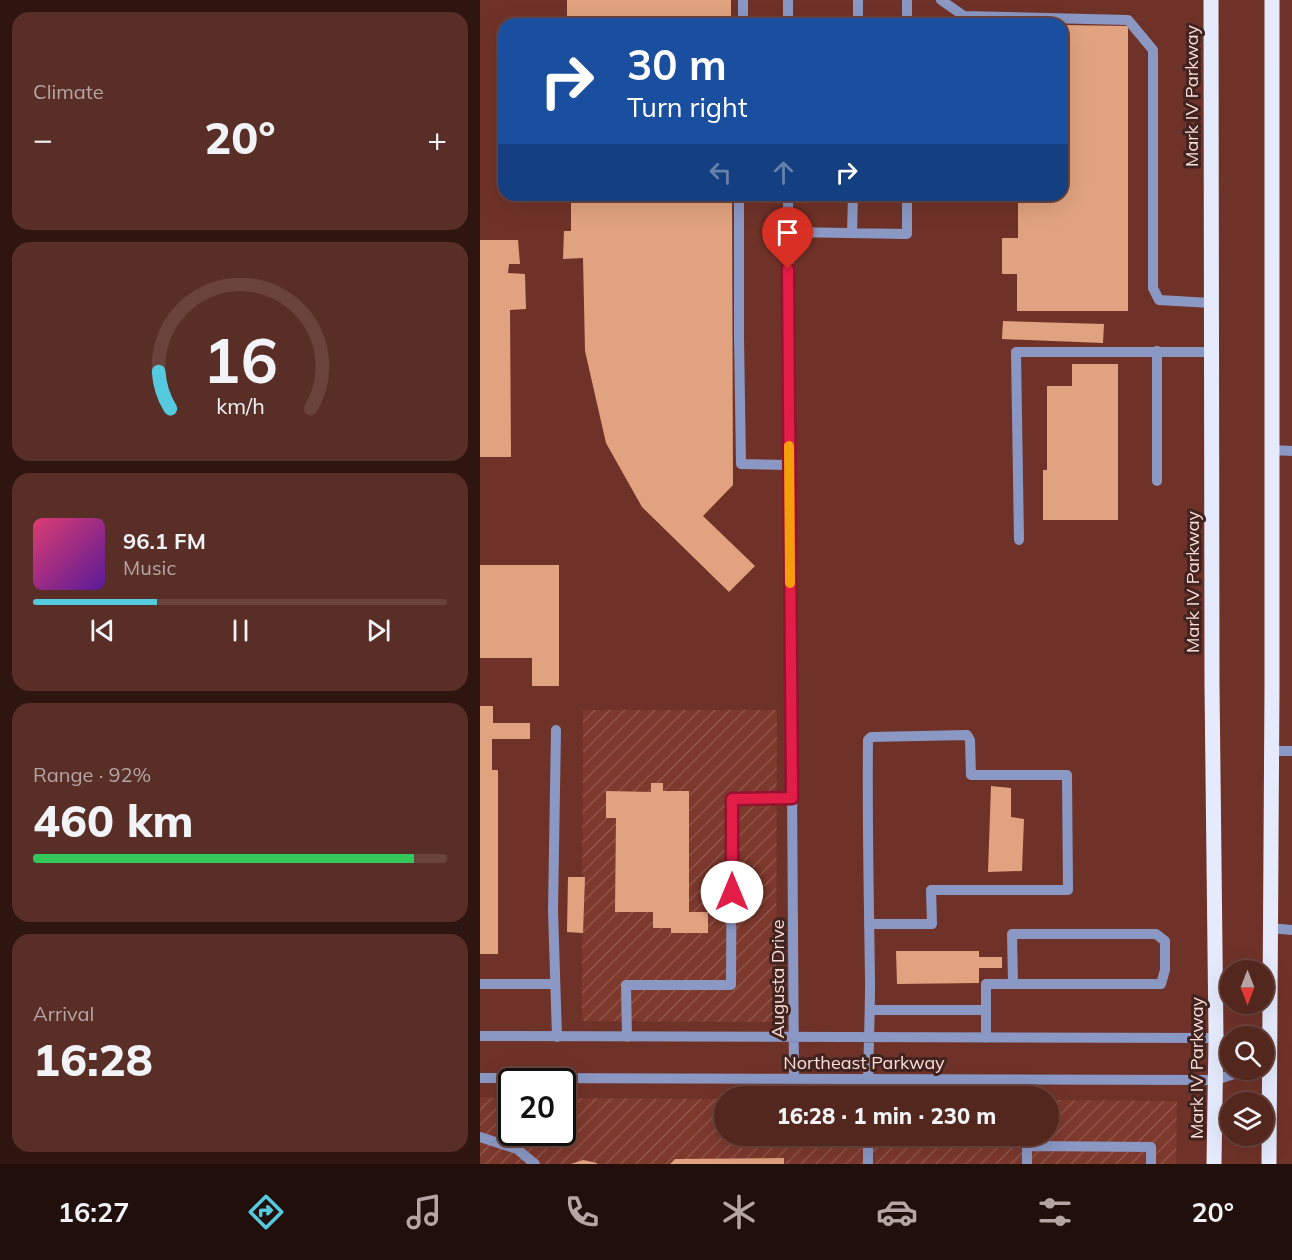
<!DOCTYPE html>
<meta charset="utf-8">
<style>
:root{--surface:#53261e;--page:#592e27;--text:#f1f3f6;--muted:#b5a5a4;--line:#69433c;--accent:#55cadf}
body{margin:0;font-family:Mulish,sans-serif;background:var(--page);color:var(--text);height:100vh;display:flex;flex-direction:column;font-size:22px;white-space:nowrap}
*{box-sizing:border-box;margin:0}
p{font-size:20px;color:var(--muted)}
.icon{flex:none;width:33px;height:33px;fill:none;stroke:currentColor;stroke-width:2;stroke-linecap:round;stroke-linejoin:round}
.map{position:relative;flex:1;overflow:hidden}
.panel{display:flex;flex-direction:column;gap:12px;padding:12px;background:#2e1510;width:480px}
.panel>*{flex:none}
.banner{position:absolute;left:18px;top:18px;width:570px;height:183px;border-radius:18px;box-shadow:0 6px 24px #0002,0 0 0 2px var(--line);background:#1a4fa0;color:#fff;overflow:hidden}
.needle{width:39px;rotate:180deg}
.buttons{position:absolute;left:740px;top:960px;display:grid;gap:12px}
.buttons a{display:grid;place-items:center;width:54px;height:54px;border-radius:50%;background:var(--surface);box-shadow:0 6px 24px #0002,0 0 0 2px var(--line);font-size:30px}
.speed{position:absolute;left:18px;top:1068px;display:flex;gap:12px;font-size:30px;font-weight:700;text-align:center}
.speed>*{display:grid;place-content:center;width:78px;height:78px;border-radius:50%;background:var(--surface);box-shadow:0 6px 24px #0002,0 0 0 2px var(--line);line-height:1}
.speed .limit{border:3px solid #111;border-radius:9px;background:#fff;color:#111}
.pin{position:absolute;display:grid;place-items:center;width:51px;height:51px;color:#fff;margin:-62px -26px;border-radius:50% 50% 50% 0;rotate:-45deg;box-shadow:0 0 6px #0007}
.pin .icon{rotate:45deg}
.me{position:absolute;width:66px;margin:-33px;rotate:0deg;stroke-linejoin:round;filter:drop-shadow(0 0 4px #0008)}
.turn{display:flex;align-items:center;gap:21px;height:126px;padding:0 30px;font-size:27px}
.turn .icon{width:78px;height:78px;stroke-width:2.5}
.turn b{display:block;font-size:42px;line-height:51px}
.lanes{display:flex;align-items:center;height:57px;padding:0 30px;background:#0003;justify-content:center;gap:30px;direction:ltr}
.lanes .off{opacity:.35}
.big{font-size:45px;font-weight:800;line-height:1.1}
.panel .tile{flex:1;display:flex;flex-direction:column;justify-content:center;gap:9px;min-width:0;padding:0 21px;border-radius:18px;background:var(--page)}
.panel .dial{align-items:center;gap:0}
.dial svg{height:156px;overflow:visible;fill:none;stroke:var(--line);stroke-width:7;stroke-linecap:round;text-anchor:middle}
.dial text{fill:var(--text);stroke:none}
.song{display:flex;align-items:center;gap:18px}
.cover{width:72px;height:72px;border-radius:9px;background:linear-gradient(135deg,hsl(340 70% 55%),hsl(270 70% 35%))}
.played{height:6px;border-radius:3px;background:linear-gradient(90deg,var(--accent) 30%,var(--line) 30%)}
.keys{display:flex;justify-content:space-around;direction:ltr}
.heat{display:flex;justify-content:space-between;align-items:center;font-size:33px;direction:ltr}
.charge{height:9px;border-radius:4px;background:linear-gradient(90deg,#34c759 92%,var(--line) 0)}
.trip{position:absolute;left:234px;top:1086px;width:345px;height:60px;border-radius:30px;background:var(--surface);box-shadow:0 6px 24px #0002,0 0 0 2px var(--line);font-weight:800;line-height:60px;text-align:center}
.dock{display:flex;height:96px;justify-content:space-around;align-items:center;background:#210f0c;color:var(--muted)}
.dock .icon{width:42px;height:42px}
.dock .on{color:var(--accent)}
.dock b{font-size:27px;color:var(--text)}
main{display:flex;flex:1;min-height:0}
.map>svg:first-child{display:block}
.industrial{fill:url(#industrial-furrows)}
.building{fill:#e1a37f}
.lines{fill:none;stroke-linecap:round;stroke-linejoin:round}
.minor{stroke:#8b98c4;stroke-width:10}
.major{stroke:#e5ebfd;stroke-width:15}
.route-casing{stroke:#92132f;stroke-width:15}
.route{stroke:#e11d48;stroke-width:10}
.slow{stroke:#f59e0b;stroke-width:10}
.labels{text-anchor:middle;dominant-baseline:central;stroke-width:6;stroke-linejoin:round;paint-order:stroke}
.street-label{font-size:18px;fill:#fcddd7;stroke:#41241f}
</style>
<main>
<section class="panel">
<div class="tile"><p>Climate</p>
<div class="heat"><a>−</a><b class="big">20°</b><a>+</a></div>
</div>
<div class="tile dial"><svg viewBox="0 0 100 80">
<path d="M14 69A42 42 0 1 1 86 69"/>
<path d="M14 69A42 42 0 0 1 8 50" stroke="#55cadf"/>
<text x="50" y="56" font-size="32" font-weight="700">16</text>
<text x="50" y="72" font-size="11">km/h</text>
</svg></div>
<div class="tile">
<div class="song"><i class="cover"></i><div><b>96.1 FM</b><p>Music</p></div></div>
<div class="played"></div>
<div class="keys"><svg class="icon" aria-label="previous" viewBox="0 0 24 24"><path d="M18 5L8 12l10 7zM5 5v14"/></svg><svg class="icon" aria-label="pause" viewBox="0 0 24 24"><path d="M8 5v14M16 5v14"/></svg><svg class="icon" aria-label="next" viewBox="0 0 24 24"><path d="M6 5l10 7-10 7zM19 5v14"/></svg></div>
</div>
<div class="tile"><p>Range · 92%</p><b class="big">460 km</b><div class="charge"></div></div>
<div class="tile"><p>Arrival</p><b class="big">16:28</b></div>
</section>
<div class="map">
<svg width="812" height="1164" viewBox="0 0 812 1164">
<defs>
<pattern id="industrial-furrows" width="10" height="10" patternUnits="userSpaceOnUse" patternTransform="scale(1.5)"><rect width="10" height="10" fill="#7e392d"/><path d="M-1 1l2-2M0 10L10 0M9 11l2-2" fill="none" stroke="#91554b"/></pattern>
</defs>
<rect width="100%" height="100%" fill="#6f3228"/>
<!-- industrial -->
<path class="industrial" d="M103,710h194l-1,312 -194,-1z
M0,1097l31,1 1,34h50l1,-34 161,1v37h324l1,-36 128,1 -1,63h-696z"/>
<!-- building -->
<path class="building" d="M87,0h164v24h-164z
M582,25l66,1v285h-111v-37h-15v-36h16v-43h44z
M91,195h161l1,290 -30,31 52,50 -26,26 -87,-85 -36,-64 -21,-92 -2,-93 -20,1 1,-28h7z
M0,240h38l2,24h-11l-1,9 17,1 1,35 -16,1 1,147h-31z
M523,321l101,3 -1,19 -101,-4z
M592,364h46v156h-75v-50h4v-84h25z
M0,565h79v121h-27v-28h-52z
M0,706h13v17h37v16h-38v31h6v184h-18z
M171,783h12v8h26v121h19v21h-37v-5h-18v-16h-38l1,-94h-10v-27l45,1z
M511,786l20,2v29l13,2 -2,52 -34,1z
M88,877h17l-2,56 -16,-1z
M416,951h83v6h23v11h-23v15l-82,1z
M304,1158v6h-114l5,-5z
M103,1160l14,3v1h-26z"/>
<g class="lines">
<!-- minor -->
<path class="minor" d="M461,0l23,16 -1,8
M484,16l164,4 25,30v238l6,12 52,3
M263,24v-24
M308,24v-24
M378,24v-24
M427,24v-24
M259,195v143l2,126 48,1
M308,195l6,883
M308,232l119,2v-39
M372,233l1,-38
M677,351v130
M792,450l20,1
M539,540l-3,-188h195
M76,730l-3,180 4,127
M792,751h20
M790,928l22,2
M0,984h75
M390,1010h116
M0,1036l736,2 14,4
M147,1037l-1,-52h105l1,-186 60,-1
M506,1038v-54h175l4,-14v-29l-9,-7h-144l1,49
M0,1078l736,2 30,-10
M388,1096c0,-38 2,-76 2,-114 -1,-81 -3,-162 -2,-242l3,-3 96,-2 3,5 1,35h96l1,115h-137l1,34h-63
M388,1136l129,2
M0,1137l37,12 18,15
M388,1164v-28
M547,1164v-18l124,1v17"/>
<!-- major -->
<path class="major" d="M731,0l1,685 4,353 -2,126
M789,1164l3,-477v-687"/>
</g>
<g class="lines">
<!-- route casing -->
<g class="route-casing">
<path id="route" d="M252,892v-93l60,-1 -4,-529"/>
</g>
<!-- route -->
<use href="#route" class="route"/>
<!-- slow -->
<path class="slow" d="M309,446l1,137"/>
</g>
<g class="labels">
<!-- street labels -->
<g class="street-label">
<text transform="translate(711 96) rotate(-90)">Mark IV Parkway</text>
<text transform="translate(712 582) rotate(-90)">Mark IV Parkway</text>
<text transform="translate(297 979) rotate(-90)">Augusta Drive</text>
<text x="384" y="1062">Northeast Parkway</text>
<text transform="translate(716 1068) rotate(-90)">Mark IV Parkway</text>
</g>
</g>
</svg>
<div class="buttons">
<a><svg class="needle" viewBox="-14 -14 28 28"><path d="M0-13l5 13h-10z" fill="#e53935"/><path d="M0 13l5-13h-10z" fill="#b5a5a4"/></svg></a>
<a><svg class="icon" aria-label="search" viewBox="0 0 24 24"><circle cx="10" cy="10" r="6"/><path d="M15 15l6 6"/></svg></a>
<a><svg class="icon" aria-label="layers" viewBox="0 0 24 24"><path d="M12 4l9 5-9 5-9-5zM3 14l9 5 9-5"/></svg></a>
</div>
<div class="speed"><div class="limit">20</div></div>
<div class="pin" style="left:308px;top:269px;background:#d93025"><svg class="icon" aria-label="arrive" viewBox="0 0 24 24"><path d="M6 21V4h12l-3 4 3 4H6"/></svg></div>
<svg class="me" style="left:252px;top:892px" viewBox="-20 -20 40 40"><circle r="19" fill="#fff"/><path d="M0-13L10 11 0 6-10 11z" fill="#e11d48"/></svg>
<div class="trip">16:28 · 1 min · 230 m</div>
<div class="banner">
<div class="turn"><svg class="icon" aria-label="right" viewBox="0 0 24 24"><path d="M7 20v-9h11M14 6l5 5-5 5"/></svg><div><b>30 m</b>Turn right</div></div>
<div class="lanes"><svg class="icon off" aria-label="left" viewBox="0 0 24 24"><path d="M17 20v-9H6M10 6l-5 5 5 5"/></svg><svg class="icon off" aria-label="ahead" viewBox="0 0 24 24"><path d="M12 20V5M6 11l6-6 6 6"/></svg><svg class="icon" aria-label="right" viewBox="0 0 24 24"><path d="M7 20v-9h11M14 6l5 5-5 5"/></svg></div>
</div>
</div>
</main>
<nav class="dock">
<b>16:27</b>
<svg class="icon on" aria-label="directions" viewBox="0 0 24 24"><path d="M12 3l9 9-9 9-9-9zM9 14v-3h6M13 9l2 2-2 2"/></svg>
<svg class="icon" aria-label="music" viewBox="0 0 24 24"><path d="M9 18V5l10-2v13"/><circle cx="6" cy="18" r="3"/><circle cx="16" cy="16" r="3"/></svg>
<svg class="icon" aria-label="phone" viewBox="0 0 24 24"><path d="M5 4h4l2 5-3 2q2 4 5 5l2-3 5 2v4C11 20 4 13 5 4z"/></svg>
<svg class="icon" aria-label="climate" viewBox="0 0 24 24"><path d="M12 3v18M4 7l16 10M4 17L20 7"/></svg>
<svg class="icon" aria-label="car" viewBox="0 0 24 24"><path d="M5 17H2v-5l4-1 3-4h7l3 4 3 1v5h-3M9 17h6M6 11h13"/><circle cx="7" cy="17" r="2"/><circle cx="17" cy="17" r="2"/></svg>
<svg class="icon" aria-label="filters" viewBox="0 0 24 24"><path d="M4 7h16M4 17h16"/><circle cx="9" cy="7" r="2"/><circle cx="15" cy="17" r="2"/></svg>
<b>20°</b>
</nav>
